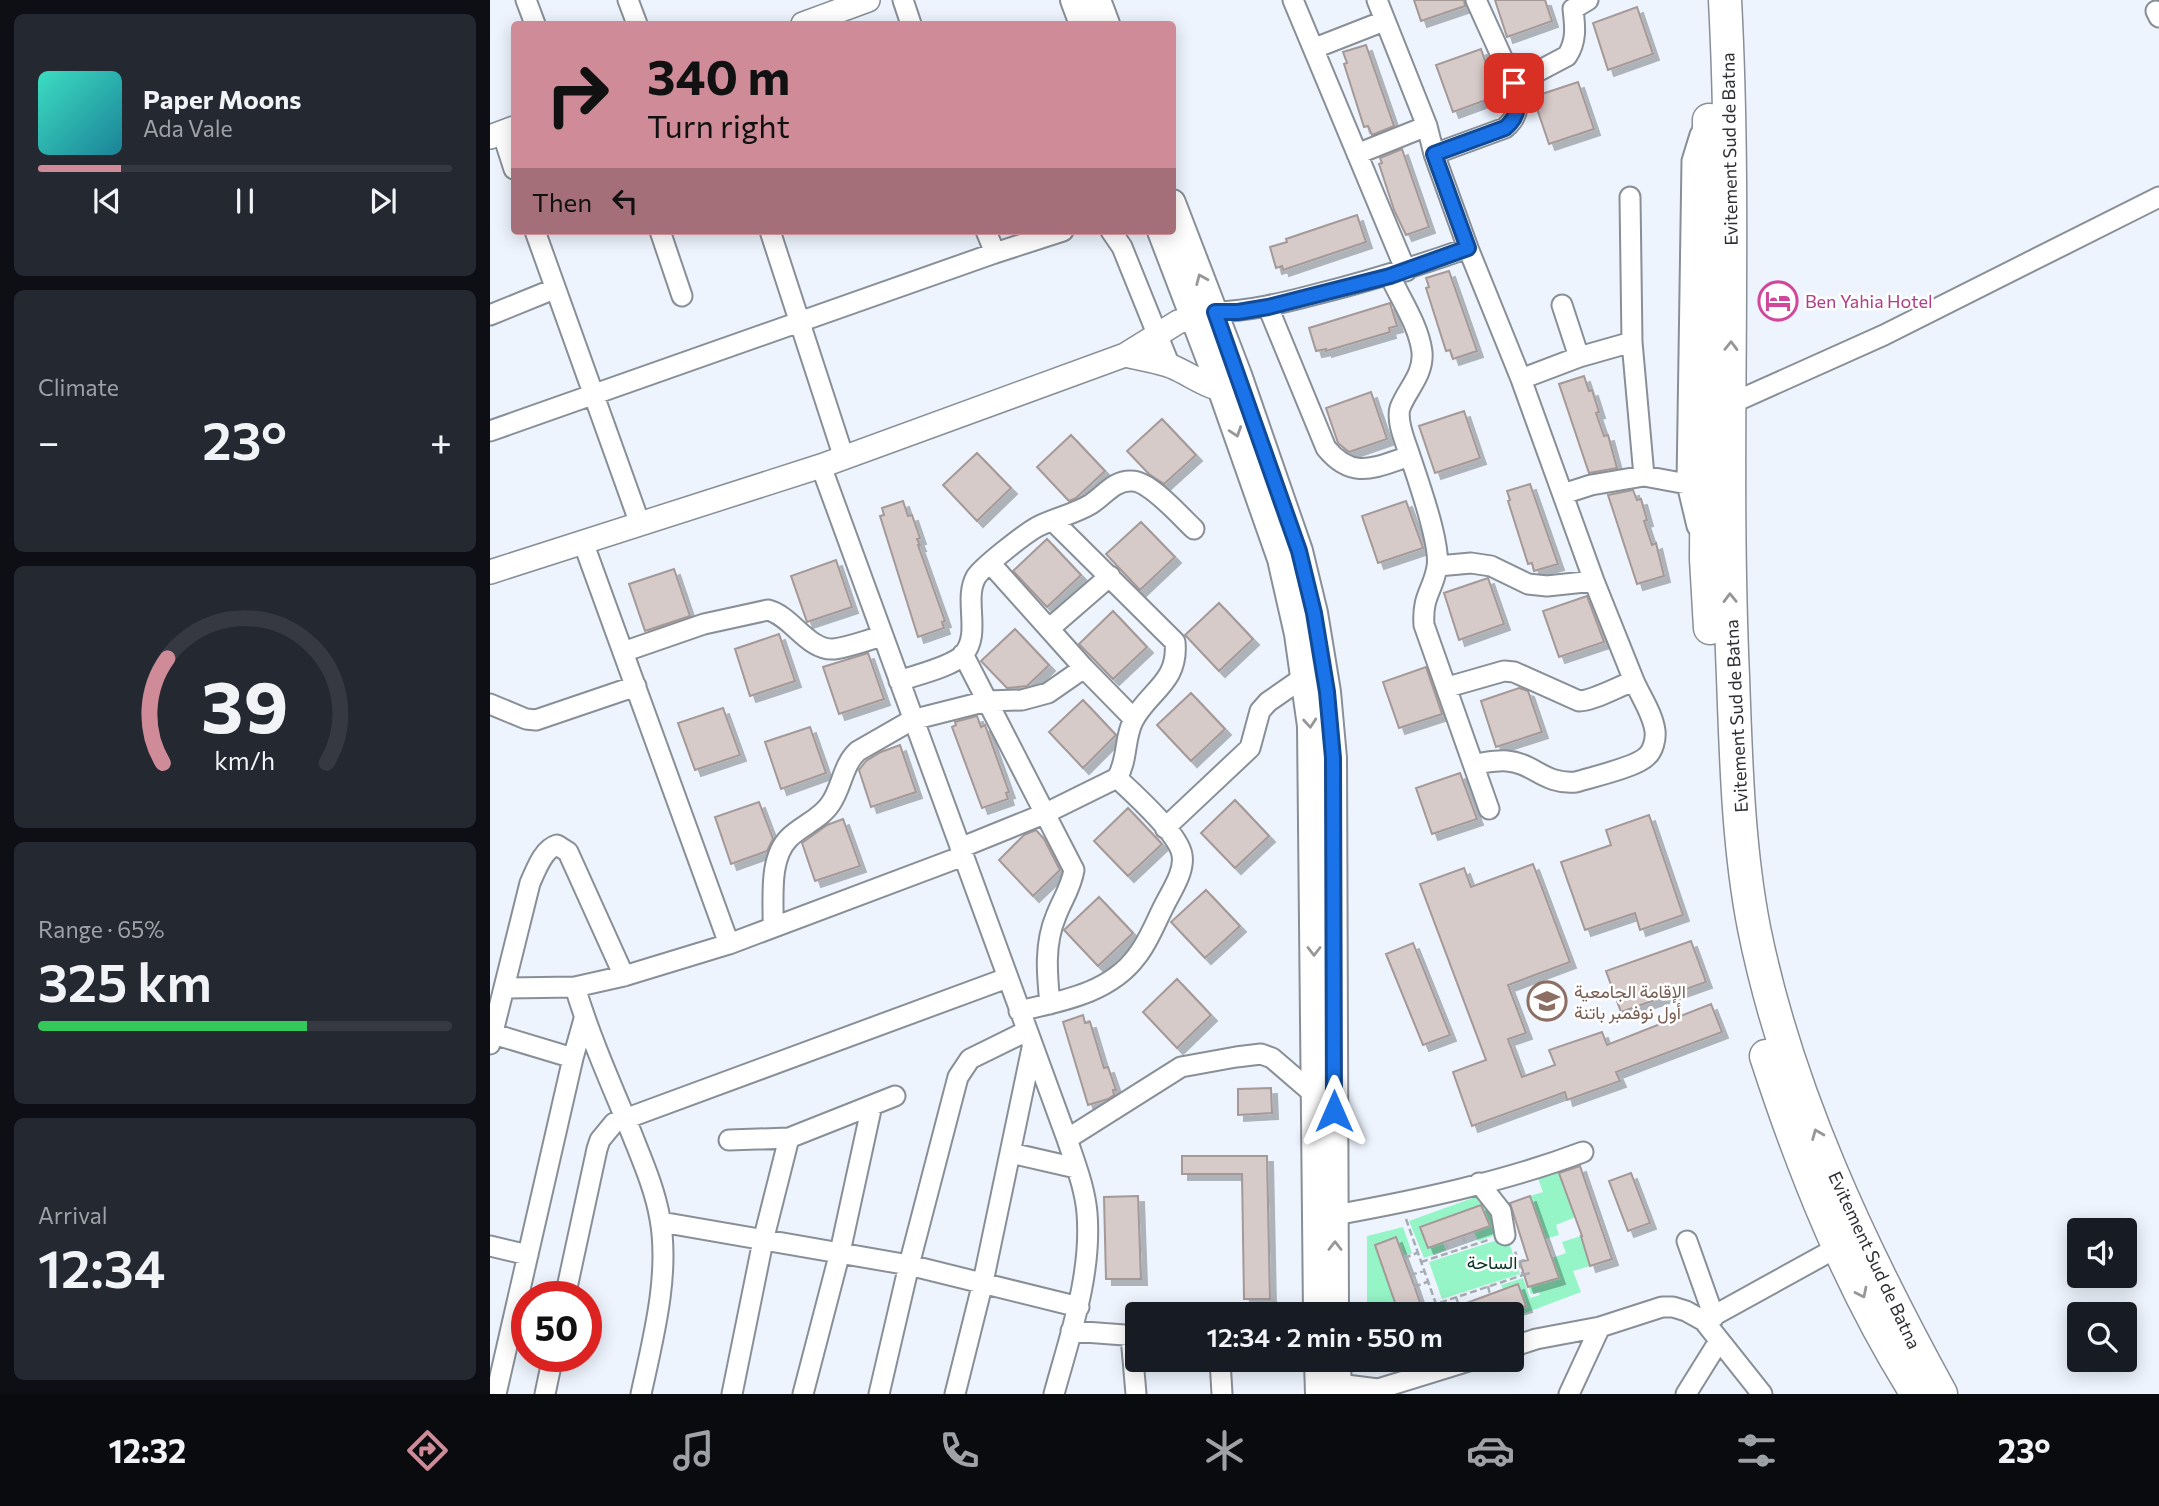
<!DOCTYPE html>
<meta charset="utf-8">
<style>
:root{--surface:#171b24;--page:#242831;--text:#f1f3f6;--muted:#9ea1a6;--line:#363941;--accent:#cf8b98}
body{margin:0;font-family:Commissioner,Vazirmatn,sans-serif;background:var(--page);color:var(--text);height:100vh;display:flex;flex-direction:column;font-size:26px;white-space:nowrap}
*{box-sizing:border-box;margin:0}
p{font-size:23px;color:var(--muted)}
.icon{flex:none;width:38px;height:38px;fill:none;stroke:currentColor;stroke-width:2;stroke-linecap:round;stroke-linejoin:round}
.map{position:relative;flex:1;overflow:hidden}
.sheet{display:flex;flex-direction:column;gap:14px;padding:14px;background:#0d0f14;width:490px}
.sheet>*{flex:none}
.banner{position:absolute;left:21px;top:21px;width:665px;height:214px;border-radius:7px;box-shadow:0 4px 18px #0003;background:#cf8b98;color:#111;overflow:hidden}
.fabs{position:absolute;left:1577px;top:1218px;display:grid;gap:14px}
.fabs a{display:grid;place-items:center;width:70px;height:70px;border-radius:7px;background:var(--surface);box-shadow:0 4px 18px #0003;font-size:35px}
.speed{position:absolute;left:21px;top:1281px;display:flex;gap:14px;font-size:35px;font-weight:700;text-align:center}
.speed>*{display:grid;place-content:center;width:91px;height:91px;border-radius:50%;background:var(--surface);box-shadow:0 4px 18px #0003;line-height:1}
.speed .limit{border:10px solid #d22;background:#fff;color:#111}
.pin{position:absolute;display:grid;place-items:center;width:60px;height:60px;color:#fff;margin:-30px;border-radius:14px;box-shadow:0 4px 10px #0006}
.me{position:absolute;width:77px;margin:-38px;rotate:0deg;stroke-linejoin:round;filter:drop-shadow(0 0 5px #0008)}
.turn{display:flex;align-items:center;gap:24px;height:147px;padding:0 21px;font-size:32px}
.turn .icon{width:91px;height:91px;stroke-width:2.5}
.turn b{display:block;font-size:49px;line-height:60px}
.then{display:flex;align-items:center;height:66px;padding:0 21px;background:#0003;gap:14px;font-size:26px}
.big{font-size:52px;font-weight:600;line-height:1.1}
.sheet .card{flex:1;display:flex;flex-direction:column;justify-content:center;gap:10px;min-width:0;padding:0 24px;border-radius:10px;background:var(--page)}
.sheet .dial{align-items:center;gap:0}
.dial svg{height:182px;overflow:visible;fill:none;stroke:var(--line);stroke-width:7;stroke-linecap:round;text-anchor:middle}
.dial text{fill:var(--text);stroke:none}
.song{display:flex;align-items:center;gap:21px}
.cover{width:84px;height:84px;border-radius:10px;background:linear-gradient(135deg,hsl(170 70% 55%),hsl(190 70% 35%))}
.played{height:7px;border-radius:4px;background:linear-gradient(90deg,var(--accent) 20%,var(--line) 20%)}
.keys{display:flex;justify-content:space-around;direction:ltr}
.heat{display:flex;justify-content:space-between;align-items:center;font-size:38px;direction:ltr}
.charge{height:10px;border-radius:5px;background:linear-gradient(90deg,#34c759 65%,var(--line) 0)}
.trip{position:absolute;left:635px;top:1302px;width:399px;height:70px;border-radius:7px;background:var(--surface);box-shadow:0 4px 18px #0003;font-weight:600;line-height:70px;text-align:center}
.menu{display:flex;height:112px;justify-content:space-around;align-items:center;background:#090b0e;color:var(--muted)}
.menu .icon{width:49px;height:49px}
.menu .selected{color:var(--accent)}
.menu b{font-size:32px;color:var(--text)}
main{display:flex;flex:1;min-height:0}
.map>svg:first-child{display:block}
.green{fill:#95f5c7}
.building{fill:#d7cbc9;stroke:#a59998;stroke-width:2;filter:url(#shadow)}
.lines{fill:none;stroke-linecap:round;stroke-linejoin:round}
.minor-casing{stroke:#888f97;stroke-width:23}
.tertiary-casing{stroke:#888f97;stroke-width:26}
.secondary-casing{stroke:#888f97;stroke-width:30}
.trunk-casing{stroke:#888f97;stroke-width:35}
.path{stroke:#a7acb4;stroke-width:2.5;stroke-dasharray:7 3.5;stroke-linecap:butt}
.minor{stroke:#fff;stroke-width:19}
.tertiary{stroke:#fff;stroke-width:23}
.secondary{stroke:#fff;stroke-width:26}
.trunk{stroke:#fff;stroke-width:32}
.oneway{stroke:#969799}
.route-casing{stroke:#114b97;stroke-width:18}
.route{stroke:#1a73e8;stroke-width:12}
.labels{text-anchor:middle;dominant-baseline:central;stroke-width:5;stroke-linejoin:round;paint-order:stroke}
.street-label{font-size:18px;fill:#2d2f33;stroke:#fff}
.hotel-label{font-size:18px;fill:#b23c85;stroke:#fff;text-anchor:start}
.education-label{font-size:18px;fill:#785e54;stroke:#fff;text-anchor:start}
.park-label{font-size:18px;fill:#043522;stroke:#fff}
</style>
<main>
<section class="sheet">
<div class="card">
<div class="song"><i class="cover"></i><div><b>Paper Moons</b><p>Ada Vale</p></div></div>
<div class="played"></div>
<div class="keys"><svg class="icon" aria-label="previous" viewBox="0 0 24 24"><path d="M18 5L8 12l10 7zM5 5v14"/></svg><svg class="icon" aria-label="pause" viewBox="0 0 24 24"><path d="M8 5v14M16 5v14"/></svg><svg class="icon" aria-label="next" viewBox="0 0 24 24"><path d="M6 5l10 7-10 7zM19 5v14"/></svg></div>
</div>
<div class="card"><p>Climate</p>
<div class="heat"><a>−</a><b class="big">23°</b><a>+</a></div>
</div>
<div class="card dial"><svg viewBox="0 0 100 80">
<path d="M14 69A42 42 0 1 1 86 69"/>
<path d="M14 69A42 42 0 0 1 16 23" stroke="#cf8b98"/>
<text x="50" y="56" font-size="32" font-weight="700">39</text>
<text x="50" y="72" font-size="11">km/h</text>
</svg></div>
<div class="card"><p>Range · 65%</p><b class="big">325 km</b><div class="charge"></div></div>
<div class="card"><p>Arrival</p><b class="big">12:34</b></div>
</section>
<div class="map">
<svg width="1669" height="1394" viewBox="0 0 1669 1394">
<defs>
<filter id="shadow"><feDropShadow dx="6" dy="6" stdDeviation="0" flood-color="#0004"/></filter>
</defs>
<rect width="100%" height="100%" fill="#edf4fd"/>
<!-- green -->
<path class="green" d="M1067,1167l19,50 -20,8 3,10 -14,4 -15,-43 13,-4 -6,-16z
M991,1195l21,38 -24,8 -4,-9 16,-6 -8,-21 -61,22 7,21 15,-5 3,7 -22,8 -15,-37z
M913,1227l9,26 -9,3 -7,-18 -21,7 22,65 -15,4h-15v-78z
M1091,1236l9,30 -17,5 8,21 -69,26v-4h-11l25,-9 -8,-21 -15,5 -2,-4 22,-7 7,20 10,-3 -1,-3 -8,2 -6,-18 27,-18 14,-5 -4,-11z
M1017,1237l13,37 -78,25 -13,-37z"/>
<!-- building -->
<path class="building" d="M924,0h50l1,6 -44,15z
M1005,0h50l7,21 -45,16z
M1147,7l16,47 -45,16 -15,-47z
M876,45l28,81 -22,9 -4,-9 -4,1 -20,-63 3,-1 -4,-11z
M991,49l16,47 -44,16 -17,-47z
M1088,82l16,47 -45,15 -16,-47z
M912,149l27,78 -23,8 -12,-25 -15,-46 3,-1 -2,-5z
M867,215l9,27 -83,28 -1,-4 -6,2 -6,-21 17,-5 -1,-3z
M959,271l28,80 -24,8 -3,-9 -4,1 -20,-63 3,-1 -3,-9z
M900,303l7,23 -8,2 1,4 -64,19v-2l-10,2 -7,-23z
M1094,376l5,15 3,-1 7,22 -3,1 8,23 4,-1 9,33 -28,5 -30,-89z
M881,392l16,47 -38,13 -11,-9 -12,-35z
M974,411l16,47 -45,15 -16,-47z
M672,419l34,36 -32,29 -15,-10 -22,-23z
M581,435l34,36 -29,27 -7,3 -32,-34z
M487,453l34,35 -34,33 -34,-36z
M1040,484l28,80 -24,7 -2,-8 -4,1 -20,-63 2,-1 -3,-9z
M1143,490l4,10 4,-1 6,21 -3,1 8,24 4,-2 8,33 -27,8 -29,-89z
M413,501l5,15 4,-1 8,23 -3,1 3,6h-2l27,76 -3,1 2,6 -26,9 -38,-121 4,-1 -2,-7z
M916,501l17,47 -45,15 -16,-47z
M651,522l34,35 -35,33 -34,-36z
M557,539l34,36 -34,32 -34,-36z
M346,560l16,47 -45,15 -16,-46z
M184,569l16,47 -45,15 -16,-47z
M998,578l16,46 -45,16 -15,-47z
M1097,596l17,46 -45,15 -16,-46z
M729,603l34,36 -34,32 -34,-36z
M623,611l34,36 -34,32 -34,-35z
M525,629l34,36 -22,21 -20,2 -26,-27z
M289,634l16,47 -45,15 -15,-47z
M378,653l16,46 -45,15 -16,-47z
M936,667l16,47 -43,14 -16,-46z
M1029,688l9,3 14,41 -46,15 -15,-46z
M701,693l34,36 -34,32 -34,-36z
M593,700l33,35 -33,33 -34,-36z
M233,708l17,47 -45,15 -17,-47z
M487,716l4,11 4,-2 24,67 -3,1 2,6 -26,9 -30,-81 4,-2 -1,-3z
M320,727l16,46 -45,16 -16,-47z
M410,745l16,47 -45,15 -12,-37 7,-9 15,-9z
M970,773l17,46 -45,15 -16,-46z
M745,800l34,36 -34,32 -34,-35z
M269,802l14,37 -6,12 -36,13 -16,-47z
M638,808l34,36 -34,32 -34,-35z
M1159,815l34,100 -43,15 -5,-17 -50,17 -24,-68 50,-17 -5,-15z
M353,819l17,47 -45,15 -13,-38 25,-18z
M546,830l8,9 16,31 -27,26 -34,-36 25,-25z
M1043,864l37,98 -62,23 18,48 -18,6 14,38 33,-12 -6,-15 53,-18 5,13 104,-41 11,28 -106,40 4,9 -53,19 -2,-8 -93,34 -19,-54 33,-12 -66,-176 44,-16 7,19z
M716,890l34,36 -35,32 -34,-36z
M609,897l34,36 -35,33 -34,-36z
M1201,941l15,41 -85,30 -15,-41z
M923,943l37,92 -27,10 -37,-91z
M687,979l34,36 -34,33 -34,-36z
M593,1015l2,8 5,-1 14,46 4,-1 8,23h-3l1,5 -6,4 -20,6 -25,-83z
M781,1088l1,25 -34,2v-26z
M692,1156h85l3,143h-26l-2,-125h-60z
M1090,1166l32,93 -22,7 -9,-30h1l-23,-63z
M1141,1173l19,50 -22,8 -19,-50z
M648,1196l3,83h-35l-2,-82z
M1040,1196l29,82 -31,9 -8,-25 8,-2 -18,-57z
M991,1205l9,21 -62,22 -8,-21z
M906,1237l18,48 10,29h-25l-24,-69z
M1028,1284l8,22 -25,8h-59v-2z"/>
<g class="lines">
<!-- minor casing -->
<g class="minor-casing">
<path id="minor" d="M36,0l9,24
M138,0l9,24
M413,0l8,24
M803,0l113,271
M887,0l50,126 7,28 34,94 53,131 73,202 40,100c-15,5 -41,20 -55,20l-65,-29 -10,-1 -56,16
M986,0l38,84
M1666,11l3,6
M825,48l69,-27
M12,132l12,37
M867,154l70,-28
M944,154l71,-26c16,-13 13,-26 9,-44l53,-28c10,-15 8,-30 6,-47l15,-9
M1140,197l2,145 12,134
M45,231l105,293
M170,231l22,65
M280,231l74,227
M496,231l9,22
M621,231l11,16 48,119
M900,276c11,24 29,50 32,76 2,23 -15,37 -22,56 -4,14 6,35 10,48
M1072,305l17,52
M778,307l58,141c27,33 49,19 84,8 8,24 31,88 27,111 -4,24 -15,28 -13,58l65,184
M725,312c35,-1 68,-9 102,-18 53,-13 100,-28 151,-46
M0,315l64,-26
M1031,379l58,-22 53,-15
M1240,404l154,-69 275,-138
M0,431l505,-178 68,-22
M331,466l246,673c8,24 18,49 20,74 5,62 -17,122 -33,181
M1073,494l28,-9 53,-9 43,8
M1207,526l-10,-42 5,-323 8,-26
M93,542l146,402
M500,563l94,105 50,51
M948,566l33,-3 20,3 37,18 19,2 47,-5
M560,628l60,-52
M133,652l81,-28 64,-14c24,6 40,41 66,39 16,-2 33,-9 49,-13
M473,654l111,216c-3,18 -12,30 -18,46 -12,28 -9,59 -6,88
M409,681c17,-6 52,-14 64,-26 19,-21 0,-55 13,-78 6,-10 50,-44 61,-50 17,-9 38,-13 54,-23 14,-9 23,-24 41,-23 18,0 49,36 62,48
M0,704l36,15 10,1 100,-34
M983,764c11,-1 23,-4 34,-3 27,2 37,24 69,21 16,-5 61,-15 71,-26 6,-5 9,-17 8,-25 -2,-17 -14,-34 -21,-50
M675,828l85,-80 10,-37 8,-9 36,-25
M470,848l84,-34 73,-36c11,-18 7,-39 16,-57 15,-30 46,-38 42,-79l-122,-121
M283,927c1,-27 -5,-68 16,-89 13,-13 32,-19 42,-35 11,-16 12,-39 27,-52l54,-31 75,-19 35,-1 26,-7 36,-25
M85,987c15,50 36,97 56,145 11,28 24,57 29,87 10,56 -7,120 -19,175
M14,988l71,-1 49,-11 105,-32 234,-88
M529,1011c43,-10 91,-18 118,-55 12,-15 19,-35 28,-52 7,-14 20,-33 17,-49 -3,-21 -49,-62 -65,-77
M0,1033l83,25
M0,1044l40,-161c6,-13 13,-34 27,-38l11,7 56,124
M577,1139l114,-72 55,-10 25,-3 11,4 43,37
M239,1140l60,-2 106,-42
M521,1153l65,15
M989,1183l22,28 4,24
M845,1215c83,-15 168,-33 248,-63
M171,1222l248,43 170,42
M1197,1241l27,76
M0,1246l38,9
M75,1297l32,-148 3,-9 14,-17 393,-145
M1214,1321l136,-75
M581,1331l67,5
M641,1336l5,58
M1022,1347l24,-8 64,-12 62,-20h11l13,4 18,10 58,73
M730,1360l2,34
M848,1384l40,5 94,-29
M6,1394l77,-336 11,-39
M55,1394l8,-38
M242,1394l31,-153 26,-103
M313,1394l37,-142 32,-147
M389,1394l30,-129 49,-188 12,-18 57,-28
M465,1394l28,-112 49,-234
M1079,1394l31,-67
M1196,1394l33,-53"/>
</g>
<!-- tertiary casing -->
<g class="tertiary-casing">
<path id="tertiary" d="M313,24l65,-24
M0,137l24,-9
M635,355c15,4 33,6 48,12 21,9 37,24 61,23
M0,572l331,-106 304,-111 53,-33 32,-9"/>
</g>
<!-- secondary casing -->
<g class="secondary-casing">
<path id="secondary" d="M584,0l9,24
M607,0l9,24
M682,203l66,172 61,176 15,62 13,79 6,66 2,556
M671,231l61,160 59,168 17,75 13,92 6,588
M828,1360l1,34
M847,1360l1,34"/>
</g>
<!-- trunk casing -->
<g class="trunk-casing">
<path id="trunk" d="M1235,0c12,226 -2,451 8,677 3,83 5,169 21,251 33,164 107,320 187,466
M1219,120l-3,439 4,69
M1276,1056c38,117 85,234 151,338"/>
</g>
<!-- path -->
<path class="path" d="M916,1219l30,85 87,-29 -8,-24
M973,1236l3,10
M955,1242l4,10
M914,1258l13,-5
M931,1262l67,-22
M1028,1262l10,-3
M920,1275l14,-4
M1033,1275l10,-3
M998,1286l2,9
M924,1287l13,-5
M966,1297l3,9
M953,1302l4,9"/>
<!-- minor -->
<use href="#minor" class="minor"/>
<!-- tertiary -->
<use href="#tertiary" class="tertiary"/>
<!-- secondary -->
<use href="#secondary" class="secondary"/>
<!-- trunk -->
<use href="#trunk" class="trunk"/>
</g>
<!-- one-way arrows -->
<defs><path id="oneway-chevron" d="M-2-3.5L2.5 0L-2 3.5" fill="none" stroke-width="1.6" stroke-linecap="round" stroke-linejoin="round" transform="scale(1.75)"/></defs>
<g class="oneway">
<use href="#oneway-chevron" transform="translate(711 279) rotate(-113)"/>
<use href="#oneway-chevron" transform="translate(1241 346) rotate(-89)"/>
<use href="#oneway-chevron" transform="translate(746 432) rotate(71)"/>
<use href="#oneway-chevron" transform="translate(1240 598) rotate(-91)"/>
<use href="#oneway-chevron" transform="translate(820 723) rotate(85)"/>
<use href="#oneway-chevron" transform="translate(824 951) rotate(90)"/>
<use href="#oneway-chevron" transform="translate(1327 1134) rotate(-112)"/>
<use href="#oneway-chevron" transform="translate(845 1246) rotate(-90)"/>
<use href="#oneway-chevron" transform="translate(1372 1293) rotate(64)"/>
</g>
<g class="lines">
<!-- route casing -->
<g class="route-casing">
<path id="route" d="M844,1111l-1,-353 -6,-66 -13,-79 -15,-62 -84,-239h23l30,-5 122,-31 78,-28 -34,-94 71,-26c16,-13 13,-26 9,-45"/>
</g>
<!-- route -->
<use href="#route" class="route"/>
</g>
<!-- icons -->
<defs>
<g id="hotel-ring" transform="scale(2.0125)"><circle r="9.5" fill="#fff" stroke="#d1479c" stroke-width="1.5"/><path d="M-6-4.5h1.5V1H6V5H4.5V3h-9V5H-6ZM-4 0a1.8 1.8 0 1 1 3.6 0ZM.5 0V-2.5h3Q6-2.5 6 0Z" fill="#d1479c"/></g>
<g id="university-ring" transform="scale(2.0125)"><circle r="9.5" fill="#fff" stroke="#8d6e63" stroke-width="1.5"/><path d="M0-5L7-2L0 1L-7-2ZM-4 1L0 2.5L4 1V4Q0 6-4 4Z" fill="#8d6e63"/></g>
</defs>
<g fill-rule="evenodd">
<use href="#hotel-ring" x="1288" y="301"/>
<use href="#university-ring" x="1057" y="1001"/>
</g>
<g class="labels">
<!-- street labels -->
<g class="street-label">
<text transform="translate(1239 149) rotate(-91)">Evitement Sud de Batna</text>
<text transform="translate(1246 716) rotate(-93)">Evitement Sud de Batna</text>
<text transform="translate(1385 1260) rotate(65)">Evitement Sud de Batna</text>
</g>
<!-- hotel labels -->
<g class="hotel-label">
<text x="1315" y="301">Ben Yahia Hotel</text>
</g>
<!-- education labels -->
<g class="education-label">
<text x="1084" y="991">الإقامة الجامعية<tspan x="1084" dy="21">أول نوفمبر باتنة</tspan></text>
</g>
<!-- park labels -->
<g class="park-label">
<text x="1002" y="1262">الساحة</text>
</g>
</g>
</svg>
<div class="fabs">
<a><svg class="icon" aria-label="sound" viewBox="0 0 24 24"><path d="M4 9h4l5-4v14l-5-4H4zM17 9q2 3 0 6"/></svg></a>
<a><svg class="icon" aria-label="search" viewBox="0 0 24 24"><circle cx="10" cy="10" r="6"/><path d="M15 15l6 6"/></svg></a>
</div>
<div class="speed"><div class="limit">50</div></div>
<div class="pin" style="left:1024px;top:83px;background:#d93025"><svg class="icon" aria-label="arrive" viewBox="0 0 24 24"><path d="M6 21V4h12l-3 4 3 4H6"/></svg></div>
<svg class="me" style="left:844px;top:1111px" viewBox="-20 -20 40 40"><path d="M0-17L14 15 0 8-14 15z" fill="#1a73e8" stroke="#fff" stroke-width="4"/></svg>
<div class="trip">12:34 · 2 min · 550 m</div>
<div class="banner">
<div class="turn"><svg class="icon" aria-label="right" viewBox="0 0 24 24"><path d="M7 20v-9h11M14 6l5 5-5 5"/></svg><div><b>340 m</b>Turn right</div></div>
<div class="then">Then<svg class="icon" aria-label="left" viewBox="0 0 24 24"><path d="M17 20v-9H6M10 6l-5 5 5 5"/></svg></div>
</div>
</div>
</main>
<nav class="menu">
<b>12:32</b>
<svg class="icon selected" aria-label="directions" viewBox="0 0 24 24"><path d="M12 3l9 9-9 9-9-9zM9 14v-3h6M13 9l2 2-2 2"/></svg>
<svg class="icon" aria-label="music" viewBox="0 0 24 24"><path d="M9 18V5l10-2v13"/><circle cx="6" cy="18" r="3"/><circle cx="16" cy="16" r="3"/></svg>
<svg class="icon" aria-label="phone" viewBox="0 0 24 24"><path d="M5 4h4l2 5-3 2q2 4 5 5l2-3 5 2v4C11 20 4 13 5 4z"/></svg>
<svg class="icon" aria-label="climate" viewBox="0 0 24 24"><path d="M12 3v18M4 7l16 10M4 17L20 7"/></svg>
<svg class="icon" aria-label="car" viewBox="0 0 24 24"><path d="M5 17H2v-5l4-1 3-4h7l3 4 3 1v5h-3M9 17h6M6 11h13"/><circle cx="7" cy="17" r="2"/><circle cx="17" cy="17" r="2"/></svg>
<svg class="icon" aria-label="filters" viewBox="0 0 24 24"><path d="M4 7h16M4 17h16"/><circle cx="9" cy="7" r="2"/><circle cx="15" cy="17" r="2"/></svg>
<b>23°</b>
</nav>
